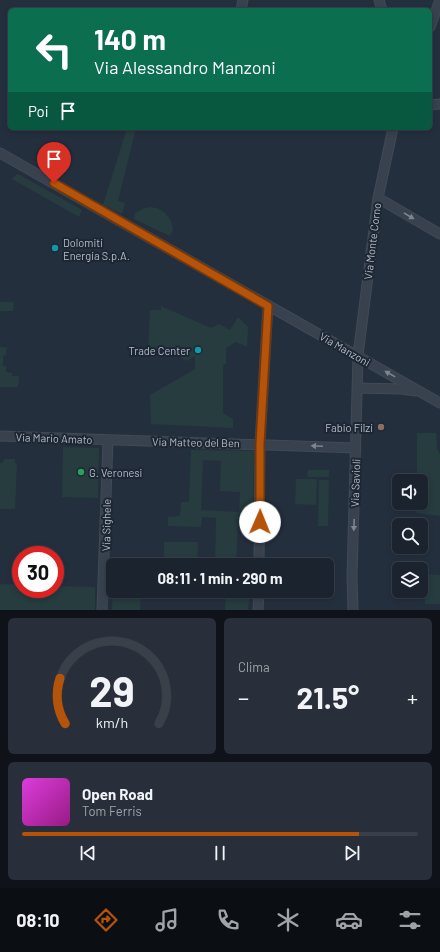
<!DOCTYPE html>
<html lang="it">
<meta charset="utf-8">
<style>
:root{--surface:#1b232e;--page:#282f3a;--text:#f1f3f6;--muted:#a0a4aa;--line:#39404a;--accent:#b45309}
body{margin:0;font-family:Barlow,sans-serif;background:var(--page);color:var(--text);height:100vh;display:flex;flex-direction:column;font-size:15px;white-space:nowrap}
*{box-sizing:border-box;margin:0}
p{font-size:13px;color:var(--muted)}
.icon{flex:none;width:22px;height:22px;fill:none;stroke:currentColor;stroke-width:2;stroke-linecap:round;stroke-linejoin:round}
.map{position:relative;height:610px;overflow:hidden}
.side{display:flex;flex-direction:column;gap:8px;padding:8px;background:#0f1319;flex:1}
.side>*{flex:none}
.banner{position:absolute;left:8px;top:8px;width:424px;height:122px;border-radius:6px;box-shadow:0 2px 6px #0003,0 0 0 1px var(--line);background:#0b6e4f;color:#fff;overflow:hidden}
.buttons{position:absolute;left:392px;top:474px;display:grid;gap:8px}
.buttons a{display:grid;place-items:center;width:36px;height:36px;border-radius:6px;background:var(--surface);box-shadow:0 2px 6px #0003,0 0 0 1px var(--line);font-size:20px}
.speed{position:absolute;left:12px;top:546px;display:flex;gap:8px;font-size:20px;font-weight:700;text-align:center}
.speed>*{display:grid;place-content:center;width:52px;height:52px;border-radius:50%;background:var(--surface);box-shadow:0 2px 6px #0003,0 0 0 1px var(--line);line-height:1}
.speed .limit{border:6px solid #d22;background:#fff;color:#111}
.pin{position:absolute;display:grid;place-items:center;width:34px;height:34px;color:#fff;margin:-41px -17px;border-radius:50% 50% 50% 0;rotate:-45deg;box-shadow:0 0 4px #0007}
.pin .icon{rotate:45deg}
.me{position:absolute;width:44px;margin:-22px;rotate:1deg;stroke-linejoin:round;filter:drop-shadow(0 0 3px #0008)}
.turn{display:flex;align-items:center;gap:14px;height:84px;padding:0 20px;font-size:18px}
.turn .icon{width:52px;height:52px;stroke-width:2.5}
.turn b{display:block;font-size:28px;line-height:34px}
.then{display:flex;align-items:center;height:38px;padding:0 20px;background:#0003;gap:8px;font-size:15px}
.big{font-size:30px;font-weight:700;line-height:1.1}
.side .card{flex:1;display:flex;flex-direction:column;justify-content:center;gap:6px;min-width:0;padding:0 14px;border-radius:6px;background:var(--page)}
.side .dial{align-items:center;gap:0}
.dial svg{height:104px;overflow:visible;fill:none;stroke:var(--line);stroke-width:7;stroke-linecap:round;text-anchor:middle}
.dial text{fill:var(--text);stroke:none}
.song{display:flex;align-items:center;gap:12px}
.cover{width:48px;height:48px;border-radius:6px;background:linear-gradient(135deg,hsl(300 70% 55%),hsl(310 70% 35%))}
.played{height:4px;border-radius:2px;background:linear-gradient(90deg,var(--accent) 85%,var(--line) 85%)}
.keys{display:flex;justify-content:space-around;direction:ltr}
.heat{display:flex;justify-content:space-between;align-items:center;font-size:22px;direction:ltr}
.side .tiles{flex:1;display:grid;gap:8px;grid-template-columns:1fr 1fr}
.card:last-child{grid-column:span 2}
.trip{position:absolute;left:106px;top:558px;width:228px;height:40px;border-radius:6px;background:var(--surface);box-shadow:0 2px 6px #0003,0 0 0 1px var(--line);font-weight:700;line-height:40px;text-align:center}
.dock{display:flex;height:64px;justify-content:space-around;align-items:center;background:#0b0e12;color:var(--muted)}
.dock .icon{width:28px;height:28px}
.dock .current{color:var(--accent)}
.dock b{font-size:18px;color:var(--text)}
.map>svg:first-child{display:block}
.green{fill:#263c3f;fill-rule:evenodd}
.lines{fill:none;stroke-linecap:round;stroke-linejoin:round}
.minor-casing{stroke:#414a57;stroke-width:11}
.minor{stroke:#38414e;stroke-width:9}
.oneway{fill:#7c8592}
.route-casing{stroke:#753606;stroke-width:10}
.route{stroke:#b45309;stroke-width:7}
.culture-dot{fill:#0f9aa8;stroke:#1d2633;stroke-width:1.5}
.education-dot{fill:#8d6e63;stroke:#1d2633;stroke-width:1.5}
.leisure-dot{fill:#2e9e5b;stroke:#1d2633;stroke-width:1.5}
.labels{text-anchor:middle;dominant-baseline:central;stroke-width:4;stroke-linejoin:round;paint-order:stroke}
.street-label{font-size:11px;fill:#b4bcc9;stroke:#1d2633}
.poi-label{font-size:11px;fill:#b4bcc9;stroke:#1d2633;text-anchor:start}
</style>
<div class="map">
<svg width="440" height="610" viewBox="0 0 440 610">
<rect width="100%" height="100%" fill="#242f3e"/>
<!-- green -->
<path class="green" d="M127,128h9l-18,73 7,2 -3,11 -19,-9z
M16,175h4l62,35 -3,7 -67,-38z
M151,207c13,2 21,10 22,23l-3,6 -36,-17 1,-6 9,-5z
M0,302h14l-1,9h-13z
M161,306l50,22 8,-4 11,6 8,-13 10,10 -1,20 -11,-5 -10,6v16l-3,1v48l10,6v9l-82,-4 -1,-29 45,-26v-13l-8,5 -9,-5 -30,-2 2,-44h11z
M0,347l11,1 -5,1v6l-3,1v10h3v6l6,1v3h7l-1,11h-18z
M417,433h19l1,15 3,7v61l-24,-3 1,-10h4v-22h-4z
M63,447l36,1 -1,50 -36,-1z
M191,450l63,1 -1,73h-15l-2,41h-21l1,-47 -14,-1 -1,10 -33,-1v-9l12,-1 1,-14h8zM203,460l18,1 -1,30 20,1 -1,20 -38,-2z
M4,459h11v4h2l-2,46h-15v-46h3z
M308,470h21v7h-22z
M296,479h21l-1,26 -21,-1z
M319,480h10l-1,46h-10z
M164,542h34l-1,23h-33z
M425,574l15,1v29h-15z
M0,584l21,1v4h34v-3l40,1v23h-95z
M113,588v3h28l-1,19h-28z
M226,591h24l-2,19h-23z"/>
<g class="lines">
<!-- minor casing -->
<g class="minor-casing">
<path id="minor" d="M379,0l3,10
M241,10l2,-10
M430,27l10,-27
M430,105l10,-1
M0,153l440,250
M378,198l62,36
M357,388l44,1 15,2
M0,436l356,12
M259,565l1,-121 8,-139
M102,610l6,-170
M258,610l1,-19
M353,610l-1,-33 6,-222 20,-157 15,-70"/>
</g>
<!-- minor -->
<use href="#minor" class="minor"/>
</g>
<!-- one-way arrows -->
<defs><path id="oneway-solid" d="M-6-.8H1V-3.2L6.5 0L1 3.2V.8H-6Z"/></defs>
<g class="oneway">
<use href="#oneway-solid" transform="translate(409 216) rotate(31)"/>
<use href="#oneway-solid" transform="translate(390 374) rotate(-151)"/>
<use href="#oneway-solid" transform="translate(317 446) rotate(-178)"/>
<use href="#oneway-solid" transform="translate(354 525) rotate(92)"/>
</g>
<g class="lines">
<!-- route casing -->
<g class="route-casing">
<path id="route" d="M54,183l214,123 -8,138v78"/>
</g>
<!-- route -->
<use href="#route" class="route"/>
</g>
<!-- markers -->
<g class="culture-dot">
<circle cx="55" cy="248" r="4"/>
<circle cx="198" cy="350" r="4"/>
</g>
<circle class="education-dot" cx="381" cy="427" r="4"/>
<circle class="leisure-dot" cx="81" cy="472" r="4"/>
<g class="labels">
<!-- street labels -->
<g class="street-label">
<text transform="translate(372 241) rotate(-83)">Via Monte Corno</text>
<text transform="translate(345 349) rotate(30)">Via Manzoni</text>
<text transform="translate(54 438) rotate(2)">Via Mario Amato</text>
<text transform="translate(196 442) rotate(1)">Via Matteo del Ben</text>
<text transform="translate(355 483) rotate(-88)">Via Savioli</text>
<text transform="translate(106 525) rotate(-89)">Via Sighele</text>
</g>
<!-- poi labels -->
<g class="poi-label">
<text x="63" y="242">Dolomiti<tspan x="63" dy="13">Energia S.p.A.</tspan></text>
<text x="190" y="350" text-anchor="end">Trade Center</text>
<text x="373" y="427" text-anchor="end">Fabio Filzi</text>
<text x="89" y="472">G. Veronesi</text>
</g>
</g>
</svg>
<div class="buttons">
<a><svg class="icon" aria-label="sound" viewBox="0 0 24 24"><path d="M4 9h4l5-4v14l-5-4H4zM17 9q2 3 0 6"/></svg></a>
<a><svg class="icon" aria-label="search" viewBox="0 0 24 24"><circle cx="10" cy="10" r="6"/><path d="M15 15l6 6"/></svg></a>
<a><svg class="icon" aria-label="layers" viewBox="0 0 24 24"><path d="M12 4l9 5-9 5-9-5zM3 14l9 5 9-5"/></svg></a>
</div>
<div class="speed"><div class="limit">30</div></div>
<div class="pin" style="left:54px;top:183px;background:#d93025"><svg class="icon" aria-label="arrive" viewBox="0 0 24 24"><path d="M6 21V4h12l-3 4 3 4H6"/></svg></div>
<svg class="me" style="left:260px;top:522px" viewBox="-20 -20 40 40"><circle r="19" fill="#fff"/><path d="M0-13L10 11 0 6-10 11z" fill="#b45309"/></svg>
<div class="trip">08:11 · 1 min · 290 m</div>
<div class="banner">
<div class="turn"><svg class="icon" aria-label="left" viewBox="0 0 24 24"><path d="M17 20v-9H6M10 6l-5 5 5 5"/></svg><div><b>140 m</b>Via Alessandro Manzoni</div></div>
<div class="then">Poi<svg class="icon" aria-label="arrive" viewBox="0 0 24 24"><path d="M6 21V4h12l-3 4 3 4H6"/></svg></div>
</div>
</div>
<section class="side">
<div class="tiles">
<div class="card dial"><svg viewBox="0 0 100 80">
<path d="M14 69A42 42 0 1 1 86 69"/>
<path d="M14 69A42 42 0 0 1 10 34" stroke="#b45309"/>
<text x="50" y="56" font-size="32" font-weight="700">29</text>
<text x="50" y="72" font-size="11">km/h</text>
</svg></div>
<div class="card"><p>Clima</p>
<div class="heat"><a>−</a><b class="big">21.5°</b><a>+</a></div>
</div>
<div class="card">
<div class="song"><i class="cover"></i><div><b>Open Road</b><p>Tom Ferris</p></div></div>
<div class="played"></div>
<div class="keys"><svg class="icon" aria-label="previous" viewBox="0 0 24 24"><path d="M18 5L8 12l10 7zM5 5v14"/></svg><svg class="icon" aria-label="pause" viewBox="0 0 24 24"><path d="M8 5v14M16 5v14"/></svg><svg class="icon" aria-label="next" viewBox="0 0 24 24"><path d="M6 5l10 7-10 7zM19 5v14"/></svg></div>
</div>
</div>
</section>
<nav class="dock">
<b>08:10</b>
<svg class="icon current" aria-label="directions" viewBox="0 0 24 24"><path d="M12 3l9 9-9 9-9-9zM9 14v-3h6M13 9l2 2-2 2"/></svg>
<svg class="icon" aria-label="music" viewBox="0 0 24 24"><path d="M9 18V5l10-2v13"/><circle cx="6" cy="18" r="3"/><circle cx="16" cy="16" r="3"/></svg>
<svg class="icon" aria-label="phone" viewBox="0 0 24 24"><path d="M5 4h4l2 5-3 2q2 4 5 5l2-3 5 2v4C11 20 4 13 5 4z"/></svg>
<svg class="icon" aria-label="climate" viewBox="0 0 24 24"><path d="M12 3v18M4 7l16 10M4 17L20 7"/></svg>
<svg class="icon" aria-label="car" viewBox="0 0 24 24"><path d="M5 17H2v-5l4-1 3-4h7l3 4 3 1v5h-3M9 17h6M6 11h13"/><circle cx="7" cy="17" r="2"/><circle cx="17" cy="17" r="2"/></svg>
<svg class="icon" aria-label="filters" viewBox="0 0 24 24"><path d="M4 7h16M4 17h16"/><circle cx="9" cy="7" r="2"/><circle cx="15" cy="17" r="2"/></svg>
</nav>
